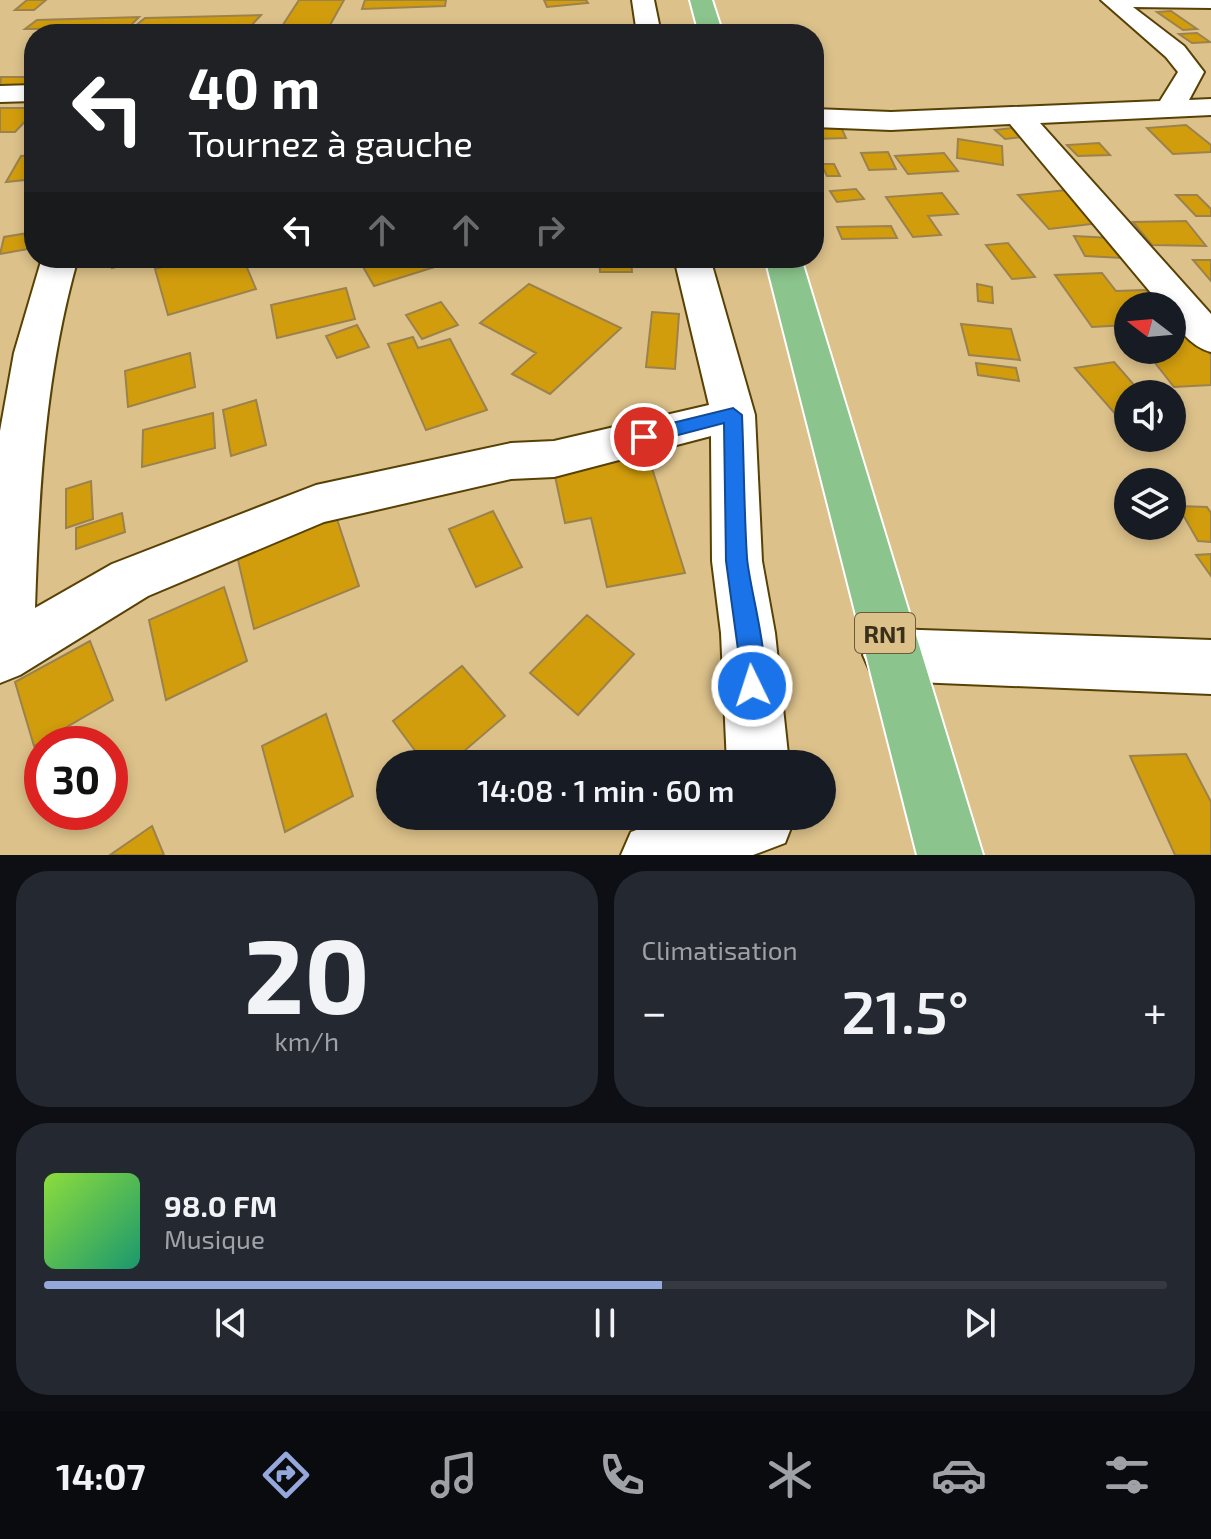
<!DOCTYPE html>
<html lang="fr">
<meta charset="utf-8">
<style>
:root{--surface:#171b24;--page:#242831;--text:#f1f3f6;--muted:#9ea1a6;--line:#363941;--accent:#95a8db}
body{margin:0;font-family:"Exo 2",sans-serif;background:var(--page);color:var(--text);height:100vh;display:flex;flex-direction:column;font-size:30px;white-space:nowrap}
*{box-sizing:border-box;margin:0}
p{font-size:26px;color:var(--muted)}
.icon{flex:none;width:44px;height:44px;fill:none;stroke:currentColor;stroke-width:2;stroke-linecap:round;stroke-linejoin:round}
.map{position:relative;height:855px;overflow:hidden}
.sheet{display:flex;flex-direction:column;gap:16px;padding:16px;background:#0d0f14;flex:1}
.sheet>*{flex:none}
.top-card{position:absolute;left:24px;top:24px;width:800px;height:244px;border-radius:32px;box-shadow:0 4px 12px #0003;background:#202124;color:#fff;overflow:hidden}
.needle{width:52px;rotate:286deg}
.buttons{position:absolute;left:1114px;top:292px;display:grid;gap:16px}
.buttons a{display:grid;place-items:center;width:72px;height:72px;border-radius:50%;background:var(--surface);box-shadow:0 4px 12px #0003;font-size:40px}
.speed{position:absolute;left:24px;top:726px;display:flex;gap:16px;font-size:40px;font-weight:700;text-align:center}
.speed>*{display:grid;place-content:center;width:104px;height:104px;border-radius:50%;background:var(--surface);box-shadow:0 4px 12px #0003;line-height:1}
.speed .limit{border:12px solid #d22;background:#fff;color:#111}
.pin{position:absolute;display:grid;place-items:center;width:68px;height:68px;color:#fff;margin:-34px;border:4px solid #fff;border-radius:50%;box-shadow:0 2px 8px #0007}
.me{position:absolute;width:88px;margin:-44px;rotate:356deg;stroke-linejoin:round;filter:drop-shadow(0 0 6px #0008)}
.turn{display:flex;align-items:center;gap:28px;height:168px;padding:0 32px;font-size:36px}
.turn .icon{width:104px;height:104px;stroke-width:2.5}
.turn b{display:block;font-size:56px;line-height:68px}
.lanes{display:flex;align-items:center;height:76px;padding:0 32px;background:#0003;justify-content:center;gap:40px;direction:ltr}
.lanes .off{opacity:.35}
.big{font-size:60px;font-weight:600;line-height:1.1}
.sheet .card{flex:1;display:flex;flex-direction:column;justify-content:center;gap:12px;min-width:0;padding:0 28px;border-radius:32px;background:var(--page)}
.sheet .dial{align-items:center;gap:0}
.dial b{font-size:104px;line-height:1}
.song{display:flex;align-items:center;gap:24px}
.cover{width:96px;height:96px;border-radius:12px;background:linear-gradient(135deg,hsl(90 70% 55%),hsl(160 70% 35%))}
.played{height:8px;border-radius:4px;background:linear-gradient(90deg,var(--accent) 55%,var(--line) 55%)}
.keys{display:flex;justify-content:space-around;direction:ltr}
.heat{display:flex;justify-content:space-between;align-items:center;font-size:44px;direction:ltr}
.sheet .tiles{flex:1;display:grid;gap:16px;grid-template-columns:1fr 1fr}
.card:last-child{grid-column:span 2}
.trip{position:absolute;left:376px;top:750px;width:460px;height:80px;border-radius:40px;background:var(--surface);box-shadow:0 4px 12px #0003;font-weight:600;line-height:80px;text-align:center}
.dock{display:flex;height:128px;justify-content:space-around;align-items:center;background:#090b0e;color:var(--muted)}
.dock .icon{width:56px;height:56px}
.dock .active{color:var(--accent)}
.dock b{font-size:36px;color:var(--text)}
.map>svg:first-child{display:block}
.building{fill:#d19d0d;stroke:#9b824d;stroke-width:2}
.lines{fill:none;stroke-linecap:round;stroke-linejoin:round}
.street-casing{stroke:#584104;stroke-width:4}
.highway-casing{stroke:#fff;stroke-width:4}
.street{fill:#fff;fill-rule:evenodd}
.highway{fill:#8bc48c;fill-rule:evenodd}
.route{fill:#1a73e8;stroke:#114b97;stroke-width:2}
.labels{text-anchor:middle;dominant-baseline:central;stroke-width:8;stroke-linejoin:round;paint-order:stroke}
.shield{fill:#dcc18a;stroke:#6b5b3b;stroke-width:2}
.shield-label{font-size:24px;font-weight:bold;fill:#3a2f19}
</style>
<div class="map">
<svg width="1211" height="855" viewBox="0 0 1211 855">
<rect width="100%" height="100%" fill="#dcc18a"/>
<!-- building -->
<path class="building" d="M27,0h19l-12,10h-19z
M299,0h45l-19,34h-48z
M365,0h81l-1,6 -83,3z
M544,0h42l2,3 -41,4z
M1171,11l26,18 -14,1 -26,-18z
M261,15l-11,12h-116l11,-9z
M139,17l-11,11 -103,1 12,-9z
M1197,33l13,9 -18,1 -13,-9z
M1,77h33v12l-34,1z
M0,108h34v4l-19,20h-15z
M840,125l6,13 -32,1v-13z
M1186,125l25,20v7l-38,2 -26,-26z
M1012,128l10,9 -17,2 -10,-9z
M958,139l44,7 1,19 -46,-7z
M1099,143l11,12 -32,1 -11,-11z
M888,152l8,17 -27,1 -8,-17z
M944,153l14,18 -50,3 -13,-18z
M34,155v24l-28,3 15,-26z
M821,164h13l6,12h-13z
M856,189l8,10 -27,3 -7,-11z
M1067,190l33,33 -51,6 -31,-34z
M942,193l16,21 -30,2 13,19 -28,2 -27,-40z
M1176,195h21l14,14v7h-15z
M1186,221l20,25 -54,-1 -19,-23z
M891,226l6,12 -55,1 -5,-12z
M34,232v16l-34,6 4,-17z
M1074,236l38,2 10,20 -37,-2z
M1008,243l27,34 -23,2 -26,-34z
M112,258h42l-42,10z
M194,258h49l13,31 -88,26 -13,-46z
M358,258h101l1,1 -86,27z
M599,258h32l1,14h-32z
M1193,260h18v21z
M1102,273l14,18 30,-1 13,16h-31v19l-36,2 -37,-52z
M529,284l92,44 -71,66 -38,-20 24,-21 -56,-30z
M977,284l15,3 1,16 -15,-2z
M346,288l9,31 -78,19 -6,-33z
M441,302l17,23 -36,14 -16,-24z
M652,312l27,2 -4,55 -29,-2z
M961,324l50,5 9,31 -51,-5z
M357,325l12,22 -32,11 -11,-22z
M1189,329l22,26v30l-37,2 -29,-37h27v-20z
M413,337l5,11 32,-9 37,71 -61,20 -38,-86z
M190,353l5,34 -67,20 -3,-36z
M1114,362l28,32h-14v21l-11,1 -42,-48z
M976,363l40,5 3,13 -41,-6z
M256,400l10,45 -35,11 -8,-46z
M213,413l2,35 -73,19 1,-37z
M645,446l40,127 -78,14 -16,-69 -26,5 -13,-61z
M91,481l2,38 -27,9v-39z
M1178,506l29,1 4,6v29l-13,-1z
M334,510l25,76 -105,43 -19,-82z
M493,511l29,56 -46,20 -27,-58z
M122,513l3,19 -49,17v-21z
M1211,554v22l-15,-21z
M224,587l23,74 -81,39 -17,-80z
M587,615l47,39 -56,61 -48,-42z
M90,641l23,59 -79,46 -19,-64z
M462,666l43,50 -56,48h-24l-32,-43z
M326,714l27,82 -68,36 -23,-86z
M1186,754l25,48v53h-36l-45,-99z
M152,826l12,29h-54z"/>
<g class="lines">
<!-- street casing -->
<g class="street-casing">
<path id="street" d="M632,0h22l7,34h-24z
M1101,0h110v8l-78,-1 51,39 20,26 -15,28 22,-1v16l-171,8 171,191v38c-19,-5 -39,-25 -39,-46h-10l-152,-182 -119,6 -77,-3v-18l77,3 269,-11 18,-29 -12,-15z
M34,85v16l-34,1v-16z
M42,258h36c-33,115 -39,231 -43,350l77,-44 204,-79 195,-42 43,-2 155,-36 -35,-147h36l45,157 7,146 13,72 14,131h-62l-6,-131 -9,-72 -1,-125 -157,41 -43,2 -187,43 -176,74 -128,79 -20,8v-252l14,-78z
M891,629l320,11v54l-320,-13 -20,-8 -8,-18 8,-18z
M674,816h118l2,4 -9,23 -32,12h-132l10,-23z"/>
</g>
<!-- highway casing -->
<g class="highway-casing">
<path id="highway" d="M690,0h22l11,34h-24z
M765,258h36l182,597h-66z"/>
</g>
<!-- street -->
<use href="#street" class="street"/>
<!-- highway -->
<use href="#highway" class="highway"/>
</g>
<!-- route -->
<path class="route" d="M733,408l9,7c2,47 2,96 5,143 3,34 26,107 14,136l-9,3 -8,-3 -18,-133 -2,-138 -80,21 -9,-7 9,-7z"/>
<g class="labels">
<!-- shield labels -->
<rect class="shield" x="855" y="613" width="60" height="40" rx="6"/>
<g class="shield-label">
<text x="885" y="633">RN1</text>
</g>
</g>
</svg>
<div class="buttons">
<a><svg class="needle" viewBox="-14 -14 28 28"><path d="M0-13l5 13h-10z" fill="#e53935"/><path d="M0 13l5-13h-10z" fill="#9ea1a6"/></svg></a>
<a><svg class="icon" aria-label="sound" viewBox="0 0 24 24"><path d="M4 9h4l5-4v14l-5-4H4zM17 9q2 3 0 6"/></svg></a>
<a><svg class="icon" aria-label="layers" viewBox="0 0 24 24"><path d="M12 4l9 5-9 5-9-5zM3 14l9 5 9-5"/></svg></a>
</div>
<div class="speed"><div class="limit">30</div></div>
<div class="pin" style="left:644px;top:437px;background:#d93025"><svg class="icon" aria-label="arrive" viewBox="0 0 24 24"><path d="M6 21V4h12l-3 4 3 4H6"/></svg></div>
<svg class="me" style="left:752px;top:686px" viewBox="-20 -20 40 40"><circle r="17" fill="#1a73e8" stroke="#fff" stroke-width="3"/><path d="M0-11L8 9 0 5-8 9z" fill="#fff"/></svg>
<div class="trip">14:08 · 1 min · 60 m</div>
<div class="top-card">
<div class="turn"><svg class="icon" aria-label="left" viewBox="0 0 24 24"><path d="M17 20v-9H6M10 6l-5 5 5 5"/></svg><div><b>40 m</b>Tournez à gauche</div></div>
<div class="lanes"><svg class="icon" aria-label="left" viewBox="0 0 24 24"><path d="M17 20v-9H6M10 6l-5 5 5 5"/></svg><svg class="icon off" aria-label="ahead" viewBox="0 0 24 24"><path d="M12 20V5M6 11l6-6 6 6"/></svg><svg class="icon off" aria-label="ahead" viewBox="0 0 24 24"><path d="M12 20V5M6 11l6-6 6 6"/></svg><svg class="icon off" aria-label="right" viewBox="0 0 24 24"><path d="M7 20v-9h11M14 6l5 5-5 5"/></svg></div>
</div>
</div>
<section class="sheet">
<div class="tiles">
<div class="card dial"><b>20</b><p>km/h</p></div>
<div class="card"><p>Climatisation</p>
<div class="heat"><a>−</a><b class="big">21.5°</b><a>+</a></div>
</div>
<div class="card">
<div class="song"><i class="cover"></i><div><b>98.0 FM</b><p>Musique</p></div></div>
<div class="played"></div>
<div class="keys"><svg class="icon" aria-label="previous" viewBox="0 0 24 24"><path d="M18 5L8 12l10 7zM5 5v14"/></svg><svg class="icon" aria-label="pause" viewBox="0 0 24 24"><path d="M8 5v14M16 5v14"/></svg><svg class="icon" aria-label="next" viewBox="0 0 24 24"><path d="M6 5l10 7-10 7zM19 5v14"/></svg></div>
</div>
</div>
</section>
<nav class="dock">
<b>14:07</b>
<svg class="icon active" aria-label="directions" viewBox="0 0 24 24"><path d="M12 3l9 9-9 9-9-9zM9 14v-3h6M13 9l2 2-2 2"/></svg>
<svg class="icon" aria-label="music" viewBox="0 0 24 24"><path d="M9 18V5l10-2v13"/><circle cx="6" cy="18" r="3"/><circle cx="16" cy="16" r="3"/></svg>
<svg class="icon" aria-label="phone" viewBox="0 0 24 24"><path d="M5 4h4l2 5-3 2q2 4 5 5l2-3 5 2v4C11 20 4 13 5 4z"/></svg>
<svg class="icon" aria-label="climate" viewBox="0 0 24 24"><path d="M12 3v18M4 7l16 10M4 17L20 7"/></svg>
<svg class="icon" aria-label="car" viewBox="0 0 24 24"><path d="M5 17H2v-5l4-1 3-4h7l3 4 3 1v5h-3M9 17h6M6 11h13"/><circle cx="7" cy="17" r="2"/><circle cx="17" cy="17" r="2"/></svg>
<svg class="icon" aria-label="filters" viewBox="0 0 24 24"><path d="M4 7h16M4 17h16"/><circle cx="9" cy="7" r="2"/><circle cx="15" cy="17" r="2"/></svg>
</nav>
